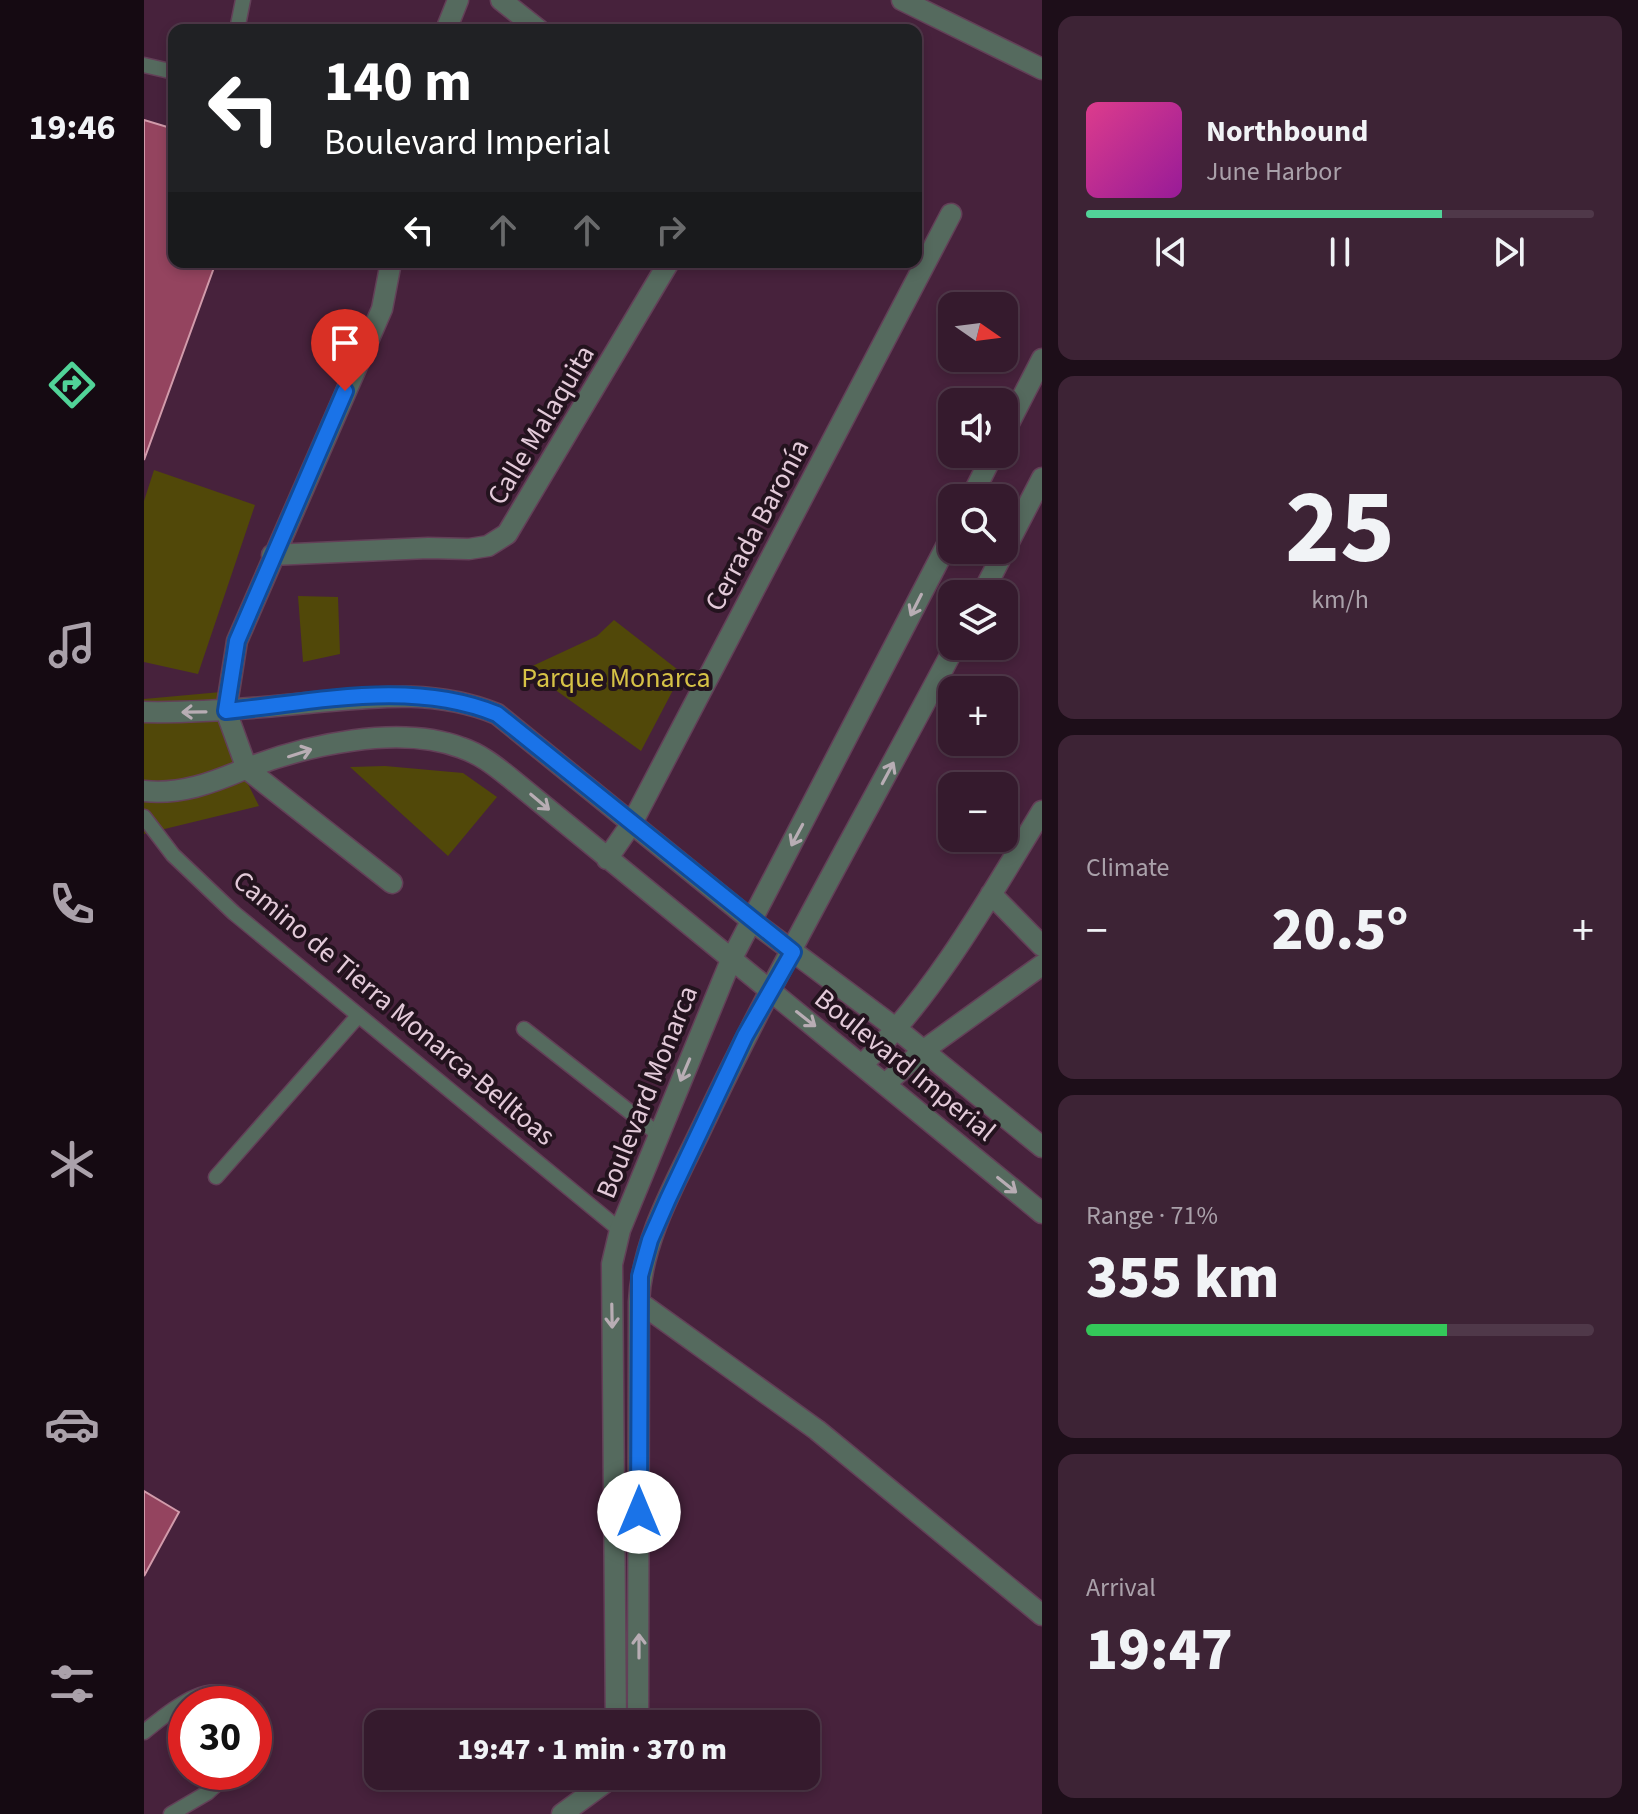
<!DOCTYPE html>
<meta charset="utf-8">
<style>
:root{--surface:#351a2d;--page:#3d2335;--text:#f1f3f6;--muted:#aaa1aa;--line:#4f3849;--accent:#51d398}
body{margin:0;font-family:"Source Sans 3",sans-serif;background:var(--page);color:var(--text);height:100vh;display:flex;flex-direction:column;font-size:30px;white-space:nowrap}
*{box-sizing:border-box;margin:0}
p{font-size:26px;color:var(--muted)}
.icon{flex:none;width:44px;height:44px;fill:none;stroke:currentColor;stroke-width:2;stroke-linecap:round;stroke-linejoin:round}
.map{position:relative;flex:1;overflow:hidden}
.drawer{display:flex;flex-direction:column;gap:16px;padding:16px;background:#1d0e19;width:596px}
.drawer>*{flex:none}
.banner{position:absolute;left:24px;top:24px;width:754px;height:244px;border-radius:16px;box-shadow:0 4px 12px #0003,0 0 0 2px var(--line);background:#202124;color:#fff;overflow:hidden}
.needle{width:52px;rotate:104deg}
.fabs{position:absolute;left:794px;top:292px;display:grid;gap:16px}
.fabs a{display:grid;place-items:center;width:80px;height:80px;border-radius:16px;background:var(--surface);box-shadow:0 4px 12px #0003,0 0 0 2px var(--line);font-size:40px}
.speed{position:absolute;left:24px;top:1686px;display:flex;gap:16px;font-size:40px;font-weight:700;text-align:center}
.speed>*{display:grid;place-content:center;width:104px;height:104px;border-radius:50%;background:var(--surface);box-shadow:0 4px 12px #0003,0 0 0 2px var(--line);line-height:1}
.speed .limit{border:12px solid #d22;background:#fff;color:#111}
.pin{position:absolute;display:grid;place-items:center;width:68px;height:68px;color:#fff;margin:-82px -34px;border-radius:50% 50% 50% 0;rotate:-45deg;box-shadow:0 0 8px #0007}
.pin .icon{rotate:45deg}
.me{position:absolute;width:88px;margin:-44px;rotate:0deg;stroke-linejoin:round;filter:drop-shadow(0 0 6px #0008)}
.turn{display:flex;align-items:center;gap:28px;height:168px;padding:0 24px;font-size:36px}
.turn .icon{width:104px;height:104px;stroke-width:2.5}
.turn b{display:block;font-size:56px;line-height:68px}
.lanes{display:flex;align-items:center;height:76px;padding:0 24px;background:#0003;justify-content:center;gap:40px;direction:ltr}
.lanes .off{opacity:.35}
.big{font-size:60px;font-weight:800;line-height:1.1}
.drawer .card{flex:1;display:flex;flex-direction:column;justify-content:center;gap:12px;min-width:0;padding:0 28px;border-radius:16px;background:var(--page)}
.drawer .dial{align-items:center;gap:0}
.dial b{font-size:104px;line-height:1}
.song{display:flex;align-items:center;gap:24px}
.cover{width:96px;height:96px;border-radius:12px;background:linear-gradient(135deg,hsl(330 70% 55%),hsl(300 70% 35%))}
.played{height:8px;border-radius:4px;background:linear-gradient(90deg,var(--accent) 70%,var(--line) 70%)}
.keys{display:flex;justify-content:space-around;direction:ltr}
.heat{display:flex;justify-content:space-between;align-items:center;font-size:44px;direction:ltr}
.charge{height:12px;border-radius:6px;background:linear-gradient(90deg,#34c759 71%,var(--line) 0)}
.trip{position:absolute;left:220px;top:1710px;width:456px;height:80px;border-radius:16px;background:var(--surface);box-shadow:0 4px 12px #0003,0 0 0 2px var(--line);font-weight:800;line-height:80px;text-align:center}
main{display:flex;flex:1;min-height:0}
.tab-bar{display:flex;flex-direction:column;width:144px;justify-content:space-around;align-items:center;background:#150a12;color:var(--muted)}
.tab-bar .icon{width:56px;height:56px}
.tab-bar .active{color:var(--accent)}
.tab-bar b{font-size:36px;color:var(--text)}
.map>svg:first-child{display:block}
.green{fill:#514809}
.building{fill:#94445f;stroke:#d29bab;stroke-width:2}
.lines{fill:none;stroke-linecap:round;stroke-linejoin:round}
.lane-casing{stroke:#634058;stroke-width:17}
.street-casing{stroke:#634058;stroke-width:23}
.lane{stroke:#556a5e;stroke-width:14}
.street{stroke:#556a5e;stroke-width:20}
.oneway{stroke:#b8adb4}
.route-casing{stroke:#114b97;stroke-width:20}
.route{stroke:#1a73e8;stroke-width:14}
.labels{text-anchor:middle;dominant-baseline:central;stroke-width:8;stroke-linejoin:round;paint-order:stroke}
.street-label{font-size:28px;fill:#e3cad9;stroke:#23131e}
.park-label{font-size:28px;fill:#d6c246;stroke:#23131e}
</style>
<main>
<nav class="tab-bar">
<b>19:46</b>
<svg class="icon active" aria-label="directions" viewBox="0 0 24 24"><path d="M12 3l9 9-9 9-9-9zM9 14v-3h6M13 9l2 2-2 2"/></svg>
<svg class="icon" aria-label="music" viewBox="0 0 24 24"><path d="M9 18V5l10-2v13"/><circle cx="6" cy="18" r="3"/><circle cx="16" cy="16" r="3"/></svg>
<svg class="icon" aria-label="phone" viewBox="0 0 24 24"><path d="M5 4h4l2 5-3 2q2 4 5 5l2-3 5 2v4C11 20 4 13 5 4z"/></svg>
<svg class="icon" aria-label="climate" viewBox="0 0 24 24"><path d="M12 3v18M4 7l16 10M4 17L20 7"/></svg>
<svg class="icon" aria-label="car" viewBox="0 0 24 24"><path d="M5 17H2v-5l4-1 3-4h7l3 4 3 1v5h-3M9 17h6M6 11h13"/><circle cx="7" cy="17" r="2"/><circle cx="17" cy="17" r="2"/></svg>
<svg class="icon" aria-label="filters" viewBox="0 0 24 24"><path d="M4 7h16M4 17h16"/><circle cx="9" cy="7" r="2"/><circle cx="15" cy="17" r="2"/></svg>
</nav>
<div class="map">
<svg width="898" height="1814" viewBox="0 0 898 1814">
<rect width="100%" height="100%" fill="#47223c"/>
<!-- green -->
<path class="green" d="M10,470l101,35 -57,169 -54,-12v-161z
M154,596l40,1 2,57 -37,8z
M470,620l68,53 -41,78 -115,-82 71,-33z
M88,691l11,83 16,32 -115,28v-135z
M241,766l78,7 34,24 -49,59 -98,-89z"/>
<!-- building -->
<path class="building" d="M0,120l30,9v133h42l-72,198z
M0,1491l35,21 -35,64z"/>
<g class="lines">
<!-- lane casing -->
<g class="lane-casing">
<path id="lane" d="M93,30l6,-30
M0,65l30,7
M0,817l29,38 61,58 386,317
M380,1029l134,105
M72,1177l142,-161
M0,1732c24,-19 67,-59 96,-28
M27,1814l36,-21 23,-21"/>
</g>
<!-- street casing -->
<g class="street-casing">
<path id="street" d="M357,0l38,30
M758,0l140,69
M302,30l12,-30
M247,262l-9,47 -145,332 -11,70 21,58 145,114
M860,433l38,-74
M827,498l22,-44
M128,555l156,-7 41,1 19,-3 19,-12 162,-272
M838,594l60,-116
M0,712c52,1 102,-3 153,-8 70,-6 134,-17 200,10l255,207 146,109 144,117
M0,791c36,4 68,-8 101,-22 61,-24 154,-45 217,-21 18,6 33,18 47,29l533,436
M463,859l25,-36 319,-609
M847,894l51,52
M719,1064c73,-72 126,-166 179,-253
M741,1084l39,-34 118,-85
M495,1302l178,128 225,185
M472,1724l-4,-460 8,-34 111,-270 221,-425
M494,1724l1,-422c3,-65 39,-123 66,-181 77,-162 167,-317 250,-475
M418,1814l52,-38"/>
</g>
<!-- lane -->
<use href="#lane" class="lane"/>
<!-- street -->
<use href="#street" class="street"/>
</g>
<!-- one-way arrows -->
<defs><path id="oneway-shaft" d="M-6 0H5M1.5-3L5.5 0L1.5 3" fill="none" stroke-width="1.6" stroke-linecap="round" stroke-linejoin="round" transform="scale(2)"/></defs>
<g class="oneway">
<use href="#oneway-shaft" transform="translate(772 605) rotate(117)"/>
<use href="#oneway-shaft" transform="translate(50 712) rotate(179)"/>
<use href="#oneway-shaft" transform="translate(156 753) rotate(-18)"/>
<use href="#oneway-shaft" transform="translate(744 773) rotate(-62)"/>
<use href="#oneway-shaft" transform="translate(396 802) rotate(40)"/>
<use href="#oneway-shaft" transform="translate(653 835) rotate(118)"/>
<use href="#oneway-shaft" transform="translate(662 1019) rotate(38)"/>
<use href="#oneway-shaft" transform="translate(541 1070) rotate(113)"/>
<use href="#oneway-shaft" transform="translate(863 1185) rotate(39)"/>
<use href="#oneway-shaft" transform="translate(468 1316) rotate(89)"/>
<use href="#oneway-shaft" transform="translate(495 1646) rotate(-90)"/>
</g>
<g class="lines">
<!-- route casing -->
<g class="route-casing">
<path id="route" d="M201,391l-108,250 -11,70c89,-9 186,-32 271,3l296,238 -48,84 -77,163 -18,41 -10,36 -1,236"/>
</g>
<!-- route -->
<use href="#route" class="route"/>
</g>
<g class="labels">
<!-- street labels -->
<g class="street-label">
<text transform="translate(397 425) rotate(-59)">Calle Malaquita</text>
<text transform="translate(613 525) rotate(-62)">Cerrada Baronía</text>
<text transform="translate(250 1008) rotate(40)">Camino de Tierra Monarca-Belltoas</text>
<text transform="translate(761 1065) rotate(39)">Boulevard Imperial</text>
<text transform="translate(503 1092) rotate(-68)">Boulevard Monarca</text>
</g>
<!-- park labels -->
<g class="park-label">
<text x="472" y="678">Parque Monarca</text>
</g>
</g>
</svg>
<div class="fabs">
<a><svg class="needle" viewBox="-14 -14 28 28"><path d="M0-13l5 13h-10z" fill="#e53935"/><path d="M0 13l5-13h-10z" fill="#aaa1aa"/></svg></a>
<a><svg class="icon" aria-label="sound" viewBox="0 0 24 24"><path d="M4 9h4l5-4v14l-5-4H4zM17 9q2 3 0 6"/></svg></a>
<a><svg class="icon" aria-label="search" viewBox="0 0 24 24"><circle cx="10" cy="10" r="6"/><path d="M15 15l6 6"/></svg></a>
<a><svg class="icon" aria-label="layers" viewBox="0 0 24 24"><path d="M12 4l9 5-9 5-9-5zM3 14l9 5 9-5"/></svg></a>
<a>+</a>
<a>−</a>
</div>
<div class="speed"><div class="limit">30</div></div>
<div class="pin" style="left:201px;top:391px;background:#d93025"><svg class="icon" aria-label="arrive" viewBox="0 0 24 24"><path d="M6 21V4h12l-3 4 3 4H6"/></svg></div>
<svg class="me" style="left:495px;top:1512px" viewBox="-20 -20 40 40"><circle r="19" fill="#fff"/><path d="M0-13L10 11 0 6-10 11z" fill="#1a73e8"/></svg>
<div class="trip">19:47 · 1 min · 370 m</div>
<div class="banner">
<div class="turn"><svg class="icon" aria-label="left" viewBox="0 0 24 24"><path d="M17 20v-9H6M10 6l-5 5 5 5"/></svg><div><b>140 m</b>Boulevard Imperial</div></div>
<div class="lanes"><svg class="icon" aria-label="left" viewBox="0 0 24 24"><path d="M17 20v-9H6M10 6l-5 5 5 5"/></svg><svg class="icon off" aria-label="ahead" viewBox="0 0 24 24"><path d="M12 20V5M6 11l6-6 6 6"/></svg><svg class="icon off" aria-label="ahead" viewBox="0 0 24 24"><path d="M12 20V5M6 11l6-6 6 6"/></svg><svg class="icon off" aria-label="right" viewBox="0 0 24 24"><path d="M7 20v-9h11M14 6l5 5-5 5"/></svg></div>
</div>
</div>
<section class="drawer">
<div class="card">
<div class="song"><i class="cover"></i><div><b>Northbound</b><p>June Harbor</p></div></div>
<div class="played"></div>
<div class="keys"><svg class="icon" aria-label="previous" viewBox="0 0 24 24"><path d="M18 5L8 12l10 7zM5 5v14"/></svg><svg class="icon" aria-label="pause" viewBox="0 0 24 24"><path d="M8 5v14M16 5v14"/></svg><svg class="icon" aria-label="next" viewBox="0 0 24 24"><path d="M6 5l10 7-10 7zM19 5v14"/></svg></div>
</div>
<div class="card dial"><b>25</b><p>km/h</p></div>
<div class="card"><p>Climate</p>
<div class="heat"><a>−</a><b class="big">20.5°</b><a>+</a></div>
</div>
<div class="card"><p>Range · 71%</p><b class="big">355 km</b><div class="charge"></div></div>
<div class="card"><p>Arrival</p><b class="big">19:47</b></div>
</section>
</main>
